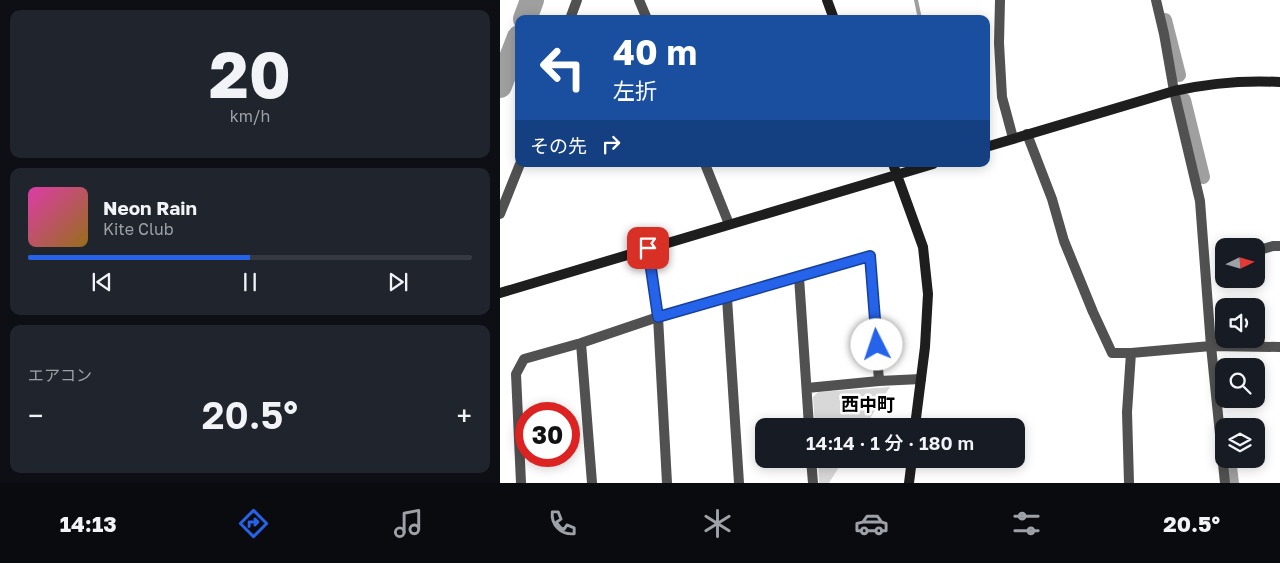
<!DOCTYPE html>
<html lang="ja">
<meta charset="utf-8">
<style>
:root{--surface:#171b24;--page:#20242c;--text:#f1f3f6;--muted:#9ea1a6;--line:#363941;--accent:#2563eb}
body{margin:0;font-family:"Golos Text","Noto Sans JP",sans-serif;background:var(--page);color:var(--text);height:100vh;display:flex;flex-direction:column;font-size:19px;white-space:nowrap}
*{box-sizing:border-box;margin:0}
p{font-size:16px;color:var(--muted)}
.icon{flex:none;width:28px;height:28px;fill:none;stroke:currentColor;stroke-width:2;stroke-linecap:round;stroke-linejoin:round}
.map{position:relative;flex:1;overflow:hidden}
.side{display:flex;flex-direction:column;gap:10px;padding:10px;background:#0d0f14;width:500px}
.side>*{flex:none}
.banner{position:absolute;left:15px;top:15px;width:475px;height:152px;border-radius:10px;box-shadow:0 2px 12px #0003;background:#1a4fa0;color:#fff;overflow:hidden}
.needle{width:32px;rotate:85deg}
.controls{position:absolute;left:715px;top:238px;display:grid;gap:10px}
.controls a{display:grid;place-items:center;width:50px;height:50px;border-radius:10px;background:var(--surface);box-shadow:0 2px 12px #0003;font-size:25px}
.speed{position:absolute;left:15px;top:402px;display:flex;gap:10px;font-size:25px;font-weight:700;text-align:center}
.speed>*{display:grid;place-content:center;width:65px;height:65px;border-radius:50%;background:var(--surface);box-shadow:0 2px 12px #0003;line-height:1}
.speed .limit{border:8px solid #d22;background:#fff;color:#111}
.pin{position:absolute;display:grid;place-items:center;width:42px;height:42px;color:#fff;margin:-21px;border-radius:10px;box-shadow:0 2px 8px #0006}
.me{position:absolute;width:55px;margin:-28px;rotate:356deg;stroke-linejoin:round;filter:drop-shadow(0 0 4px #0008)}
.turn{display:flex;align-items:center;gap:18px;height:105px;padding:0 15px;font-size:22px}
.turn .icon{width:65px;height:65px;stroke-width:2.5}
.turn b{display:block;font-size:35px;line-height:42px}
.then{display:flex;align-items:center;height:48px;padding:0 15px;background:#0003;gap:10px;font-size:19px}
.big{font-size:38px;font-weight:600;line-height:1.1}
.side .tile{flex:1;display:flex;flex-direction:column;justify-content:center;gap:8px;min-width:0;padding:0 18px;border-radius:10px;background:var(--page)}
.side .dial{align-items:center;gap:0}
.dial b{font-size:65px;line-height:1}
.song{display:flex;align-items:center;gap:15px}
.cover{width:60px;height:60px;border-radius:8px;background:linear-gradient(135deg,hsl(320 70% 55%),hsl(40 70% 35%))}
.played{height:5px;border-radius:2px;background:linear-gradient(90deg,var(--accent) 50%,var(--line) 50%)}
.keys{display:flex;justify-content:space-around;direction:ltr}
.heat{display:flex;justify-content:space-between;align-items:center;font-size:28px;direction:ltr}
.trip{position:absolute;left:255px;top:418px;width:270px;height:50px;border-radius:10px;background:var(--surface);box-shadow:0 2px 12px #0003;font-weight:600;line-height:50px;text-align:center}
.tabs{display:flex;height:80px;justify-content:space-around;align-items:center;background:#090b0e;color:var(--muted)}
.tabs .icon{width:35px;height:35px}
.tabs .on{color:var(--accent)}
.tabs b{font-size:22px;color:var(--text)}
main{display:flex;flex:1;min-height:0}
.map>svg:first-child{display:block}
.green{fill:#d8d8d8}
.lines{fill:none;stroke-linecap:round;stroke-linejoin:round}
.stream{stroke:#9f9f9f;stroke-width:4}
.canal{stroke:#9f9f9f;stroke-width:14}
.river{stroke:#9f9f9f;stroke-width:24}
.street{stroke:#515151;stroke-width:10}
.secondary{stroke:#1e1e1e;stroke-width:10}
.route-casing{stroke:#184099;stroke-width:12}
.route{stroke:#2563eb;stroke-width:9}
.labels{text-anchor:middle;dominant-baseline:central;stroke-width:5;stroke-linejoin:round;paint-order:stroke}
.quarter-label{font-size:18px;font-weight:bold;fill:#000;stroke:#fff}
</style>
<main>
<section class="side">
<div class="tile dial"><b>20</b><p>km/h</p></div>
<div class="tile">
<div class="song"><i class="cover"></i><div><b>Neon Rain</b><p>Kite Club</p></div></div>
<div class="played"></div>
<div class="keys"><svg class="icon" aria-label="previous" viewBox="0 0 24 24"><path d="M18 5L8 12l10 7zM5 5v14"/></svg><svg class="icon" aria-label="pause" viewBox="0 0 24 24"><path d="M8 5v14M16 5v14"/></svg><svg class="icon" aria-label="next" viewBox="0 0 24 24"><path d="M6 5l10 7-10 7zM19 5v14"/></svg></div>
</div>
<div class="tile"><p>エアコン</p>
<div class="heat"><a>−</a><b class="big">20.5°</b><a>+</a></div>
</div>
</section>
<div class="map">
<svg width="780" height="483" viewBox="0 0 780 483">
<rect width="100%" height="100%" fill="#fff"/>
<!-- green -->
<path class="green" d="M390,387l-25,39h-50l-2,-29 5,-5z
M318,459h26l-15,24h-10z"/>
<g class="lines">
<!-- stream -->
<path class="stream" d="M416,0l4,19"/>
<!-- canal -->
<path class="canal" d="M665,20l14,55
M684,100l19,77
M729,459l3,24"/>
<!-- river -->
<path class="river" d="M25,19l7,-19
M0,86l19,-49"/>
<!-- street -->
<path class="street" d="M139,0l8,19
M500,0l-1,43 3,54 11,41
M656,0l8,34 10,57 26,110 11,145 14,137
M70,19l7,-19
M527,134l25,65 12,42 29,71 19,41h19l80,-7 69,1
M205,164l24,60
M0,214l20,-50
M148,248l10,69 9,166
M756,251l17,-5h7
M299,277l10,149
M227,298l12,185
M81,343l11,140
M379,381l42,-2
M311,459l2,24
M21,483l-5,-109 8,-15 57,-16 77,-26 212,-61 9,125 -72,7
M629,483l-2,-71 4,-59"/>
<!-- secondary -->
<path class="secondary" d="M327,0l7,19
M486,147l188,-56c36,-8 70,-11 106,-9
M393,164l30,83 5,47 -3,53 -10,79
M0,293l433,-129
M409,483l3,-24"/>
</g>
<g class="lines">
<!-- route casing -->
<g class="route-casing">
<path id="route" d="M148,248l10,69 212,-61 7,89"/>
</g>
<!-- route -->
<use href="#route" class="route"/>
</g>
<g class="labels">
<!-- quarter labels -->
<g class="quarter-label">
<text x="368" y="404">西中町</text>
</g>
</g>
</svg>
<div class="controls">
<a><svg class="needle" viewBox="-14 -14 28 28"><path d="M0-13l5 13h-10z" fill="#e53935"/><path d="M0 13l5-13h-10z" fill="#9ea1a6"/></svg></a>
<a><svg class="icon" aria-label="sound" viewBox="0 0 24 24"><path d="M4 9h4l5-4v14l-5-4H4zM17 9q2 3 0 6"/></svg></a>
<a><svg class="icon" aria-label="search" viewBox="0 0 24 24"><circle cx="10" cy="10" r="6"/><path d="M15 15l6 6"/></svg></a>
<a><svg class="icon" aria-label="layers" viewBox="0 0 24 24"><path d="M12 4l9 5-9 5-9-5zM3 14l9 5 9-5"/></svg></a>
</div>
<div class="speed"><div class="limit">30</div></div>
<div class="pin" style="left:148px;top:248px;background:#d93025"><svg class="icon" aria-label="arrive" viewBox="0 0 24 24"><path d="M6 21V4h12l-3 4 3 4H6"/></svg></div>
<svg class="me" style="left:377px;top:345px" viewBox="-20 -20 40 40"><circle r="19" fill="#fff"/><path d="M0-13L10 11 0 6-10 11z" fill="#2563eb"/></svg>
<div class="trip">14:14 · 1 分 · 180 m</div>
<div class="banner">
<div class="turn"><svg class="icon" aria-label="left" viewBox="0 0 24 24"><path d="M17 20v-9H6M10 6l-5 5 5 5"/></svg><div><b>40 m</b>左折</div></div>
<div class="then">その先<svg class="icon" aria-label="right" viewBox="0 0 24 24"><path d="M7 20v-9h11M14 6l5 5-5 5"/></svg></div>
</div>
</div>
</main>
<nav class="tabs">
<b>14:13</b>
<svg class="icon on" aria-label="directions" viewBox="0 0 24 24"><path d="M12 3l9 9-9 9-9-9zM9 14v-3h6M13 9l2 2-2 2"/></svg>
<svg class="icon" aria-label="music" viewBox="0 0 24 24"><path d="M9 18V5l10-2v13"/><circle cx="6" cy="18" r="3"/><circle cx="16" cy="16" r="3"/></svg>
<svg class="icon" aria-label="phone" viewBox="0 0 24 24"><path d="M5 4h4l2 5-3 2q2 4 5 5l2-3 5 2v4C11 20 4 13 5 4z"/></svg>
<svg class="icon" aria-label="climate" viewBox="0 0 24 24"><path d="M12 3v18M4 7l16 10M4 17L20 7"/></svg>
<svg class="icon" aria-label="car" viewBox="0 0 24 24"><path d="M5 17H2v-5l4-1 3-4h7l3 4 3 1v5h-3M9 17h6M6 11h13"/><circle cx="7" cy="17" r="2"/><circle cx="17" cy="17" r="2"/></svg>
<svg class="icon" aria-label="filters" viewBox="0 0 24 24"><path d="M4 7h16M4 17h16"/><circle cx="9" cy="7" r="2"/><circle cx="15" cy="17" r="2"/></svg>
<b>20.5°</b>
</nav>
